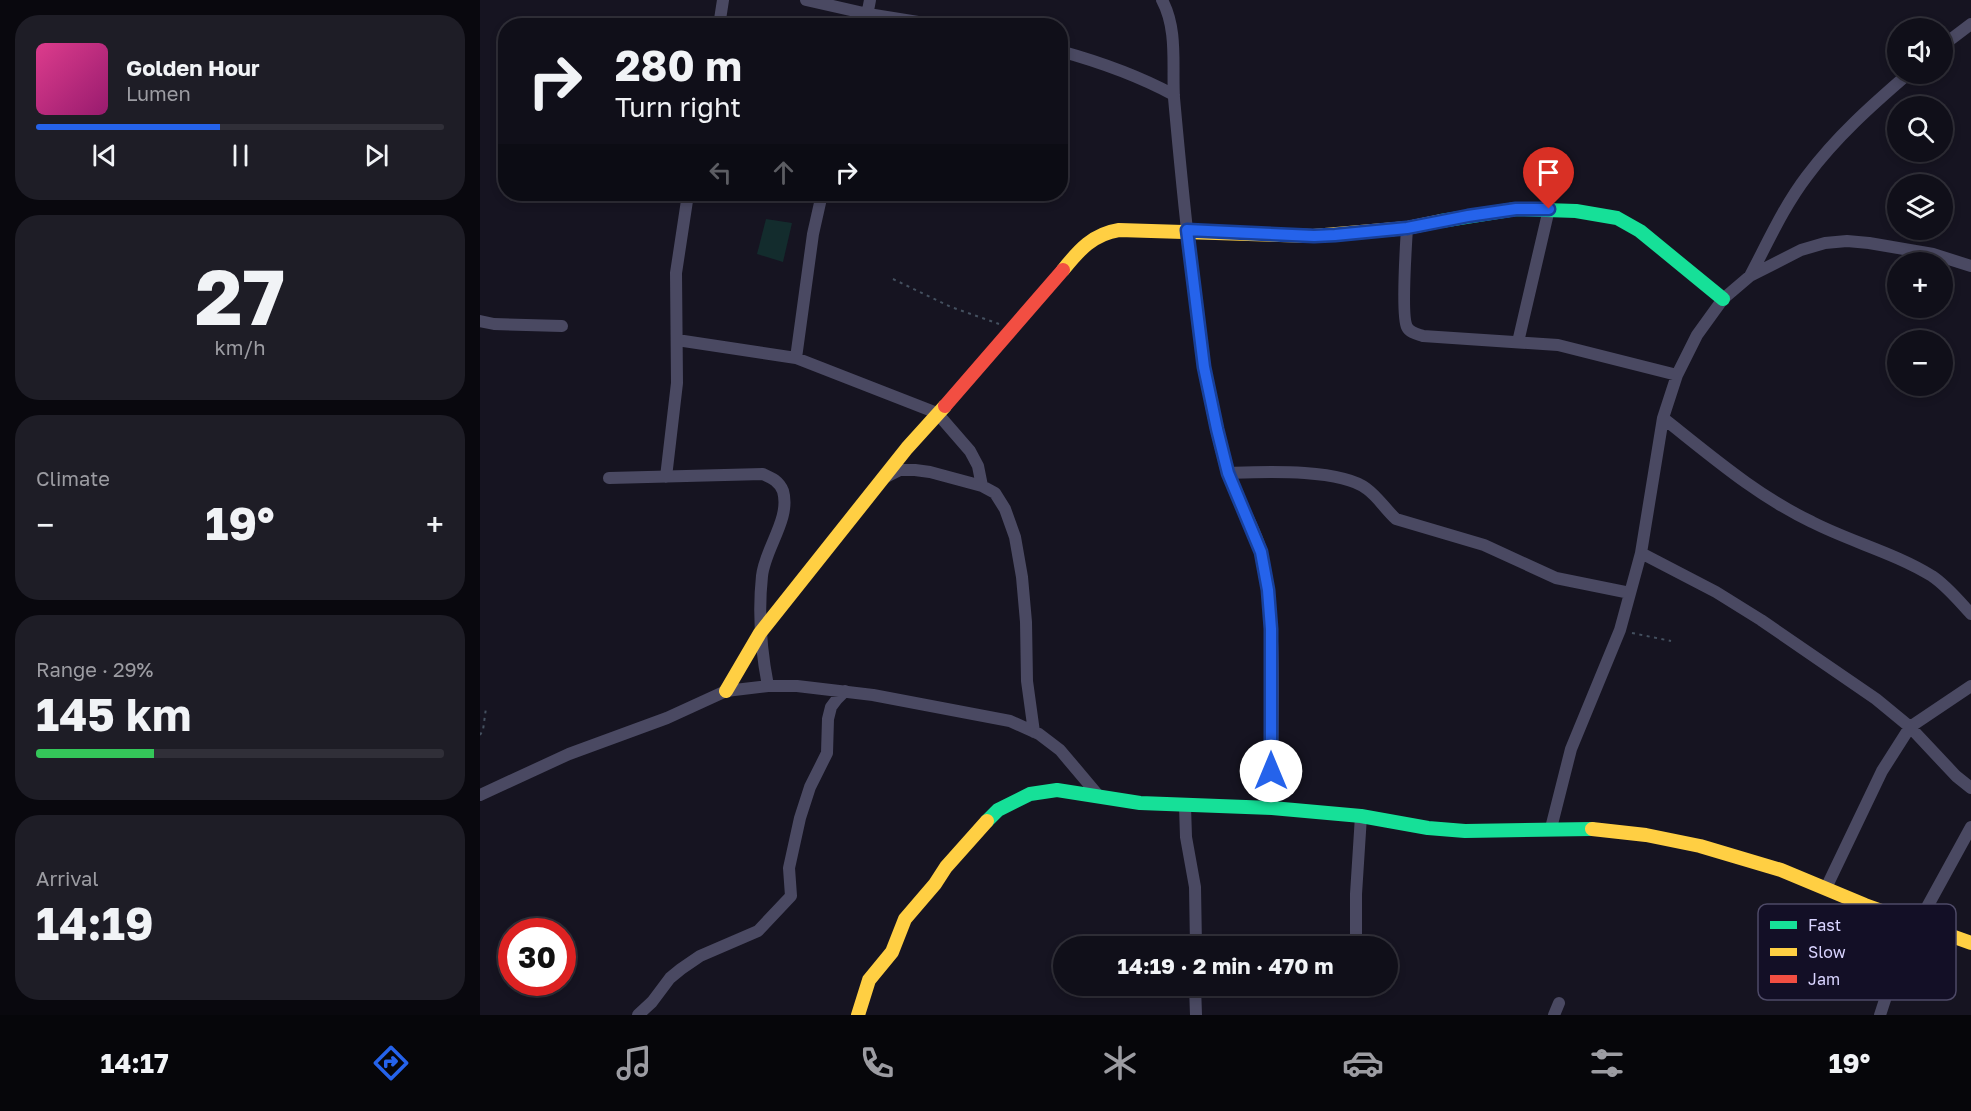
<!DOCTYPE html>
<meta charset="utf-8">
<style>
:root{--surface:#100f19;--page:#1e1d26;--text:#f1f3f6;--muted:#9c9ca2;--line:#302f38;--accent:#2563eb}
body{margin:0;font-family:"Golos Text",sans-serif;background:var(--page);color:var(--text);height:100vh;display:flex;flex-direction:column;font-size:22px;white-space:nowrap}
*{box-sizing:border-box;margin:0}
p{font-size:20px;color:var(--muted)}
.icon{flex:none;width:33px;height:33px;fill:none;stroke:currentColor;stroke-width:2;stroke-linecap:round;stroke-linejoin:round}
.map{position:relative;flex:1;overflow:hidden}
.details{display:flex;flex-direction:column;gap:15px;padding:15px;background:#09080e;width:480px}
.details>*{flex:none}
.banner{position:absolute;left:18px;top:18px;width:570px;height:183px;border-radius:24px;box-shadow:0 3px 9px #0003,0 0 0 2px var(--line);background:#100f19;color:var(--text);overflow:hidden}
.buttons{position:absolute;left:1407px;top:18px;display:grid;gap:12px}
.buttons a{display:grid;place-items:center;width:66px;height:66px;border-radius:50%;background:var(--surface);box-shadow:0 3px 9px #0003,0 0 0 2px var(--line);font-size:30px}
.speed{position:absolute;left:18px;top:918px;display:flex;gap:12px;font-size:30px;font-weight:700;text-align:center}
.speed>*{display:grid;place-content:center;width:78px;height:78px;border-radius:50%;background:var(--surface);box-shadow:0 3px 9px #0003,0 0 0 2px var(--line);line-height:1}
.speed .limit{border:9px solid #d22;background:#fff;color:#111}
.pin{position:absolute;display:grid;place-items:center;width:51px;height:51px;color:#fff;margin:-62px -26px;border-radius:50% 50% 50% 0;rotate:-45deg;box-shadow:0 0 6px #0007}
.pin .icon{rotate:45deg}
.me{position:absolute;width:66px;margin:-33px;rotate:0deg;stroke-linejoin:round;filter:drop-shadow(0 0 4px #0008)}
.turn{display:flex;align-items:center;gap:21px;height:126px;padding:0 18px;font-size:27px}
.turn .icon{width:78px;height:78px;stroke-width:2.5}
.turn b{display:block;font-size:42px;line-height:51px}
.lanes{display:flex;align-items:center;height:57px;padding:0 18px;background:#0003;justify-content:center;gap:30px;direction:ltr}
.lanes .off{opacity:.35}
.big{font-size:45px;font-weight:700;line-height:1.1}
.details .widget{flex:1;display:flex;flex-direction:column;justify-content:center;gap:9px;min-width:0;padding:0 21px;border-radius:24px;background:var(--page)}
.details .dial{align-items:center;gap:0}
.dial b{font-size:78px;line-height:1}
.song{display:flex;align-items:center;gap:18px}
.cover{width:72px;height:72px;border-radius:9px;background:linear-gradient(135deg,hsl(330 70% 55%),hsl(320 70% 35%))}
.played{height:6px;border-radius:3px;background:linear-gradient(90deg,var(--accent) 45%,var(--line) 45%)}
.keys{display:flex;justify-content:space-around;direction:ltr}
.heat{display:flex;justify-content:space-between;align-items:center;font-size:33px;direction:ltr}
.charge{height:9px;border-radius:4px;background:linear-gradient(90deg,#34c759 29%,var(--line) 0)}
.trip{position:absolute;left:573px;top:936px;width:345px;height:60px;border-radius:30px;background:var(--surface);box-shadow:0 3px 9px #0003,0 0 0 2px var(--line);font-weight:700;line-height:60px;text-align:center}
.menu{display:flex;height:96px;justify-content:space-around;align-items:center;background:#06060a;color:var(--muted)}
.menu .icon{width:42px;height:42px}
.menu .on{color:var(--accent)}
.menu b{font-size:27px;color:var(--text)}
main{display:flex;flex:1;min-height:0}
.map>svg:first-child{display:block}
.green{fill:#132c2d}
.lines{fill:none;stroke-linecap:round;stroke-linejoin:round}
.path{stroke:#44505f;stroke-width:2;stroke-dasharray:3 4.5;stroke-linecap:butt}
.street{stroke:#4a4962;stroke-width:12}
.fast{stroke:#16e098;stroke-width:14}
.slow{stroke:#ffcf43;stroke-width:14}
.jam{stroke:#f24e42;stroke-width:14}
.route-casing{stroke:#184099;stroke-width:15}
.route{stroke:#2563eb;stroke-width:10}
.key{fill:#130f26;stroke:#4e4a67;stroke-width:1.5}
.key-label{font-size:16px;fill:#d9d4ff}
</style>
<main>
<section class="details">
<div class="widget">
<div class="song"><i class="cover"></i><div><b>Golden Hour</b><p>Lumen</p></div></div>
<div class="played"></div>
<div class="keys"><svg class="icon" aria-label="previous" viewBox="0 0 24 24"><path d="M18 5L8 12l10 7zM5 5v14"/></svg><svg class="icon" aria-label="pause" viewBox="0 0 24 24"><path d="M8 5v14M16 5v14"/></svg><svg class="icon" aria-label="next" viewBox="0 0 24 24"><path d="M6 5l10 7-10 7zM19 5v14"/></svg></div>
</div>
<div class="widget dial"><b>27</b><p>km/h</p></div>
<div class="widget"><p>Climate</p>
<div class="heat"><a>−</a><b class="big">19°</b><a>+</a></div>
</div>
<div class="widget"><p>Range · 29%</p><b class="big">145 km</b><div class="charge"></div></div>
<div class="widget"><p>Arrival</p><b class="big">14:19</b></div>
</section>
<div class="map">
<svg width="1491" height="1015" viewBox="0 0 1491 1015">
<rect width="100%" height="100%" fill="#161421"/>
<!-- green -->
<path class="green" d="M286,219l26,4 -9,39 -26,-8z"/>
<g class="lines">
<!-- path -->
<path class="path" d="M413,279l58,28 48,17
M1152,633l39,8
M0,735l3,-5 3,-22"/>
<!-- street -->
<path class="street" d="M326,0l62,14 75,12
M682,0c16,30 10,65 12,98 6,66 12,132 21,198 7,59 15,118 32,174 9,29 28,55 35,84 17,82 9,171 10,254
M239,26l4,-26
M385,26l5,-26
M1462,46l29,-22
M580,51c40,11 77,24 114,44
M927,228c-1,17 -6,88 0,99 3,6 10,7 16,9l135,9 119,30
M1270,276c18,-34 34,-70 57,-100 29,-39 65,-71 101,-102
M0,321l14,3 68,2
M197,340l119,18 141,55 33,38 8,15 4,20
M1038,342l31,-133
M316,358l17,-124 9,-40
M1183,418c47,37 94,78 149,104 39,20 83,31 120,54 15,10 27,25 39,38
M748,473c33,-1 112,-5 139,16 11,8 19,21 29,30l88,26 72,33 74,15
M186,477l11,-94 -1,-110 12,-79
M129,478l154,-4c9,4 16,7 20,17 8,28 -18,57 -21,85 -4,37 -1,74 6,110
M404,478l16,-8h15l15,2 52,14 13,7 10,16 10,28 7,40 4,45 1,59 7,51
M1161,553l75,39 45,28 115,79 34,28 46,49 15,12
M0,795l89,-41 98,-36 59,-27 42,-5h29l76,9 137,26 29,13 21,16 38,45
M705,806l1,31 9,50 1,59
M1071,828l20,-79 49,-119 21,-77 22,-135 14,-43 20,-40 26,-36 27,-23 51,-26 24,-7 22,-2 22,2 64,11 38,12
M1346,888l56,-117 28,-44 61,-41
M876,946v-52l5,-78
M715,986l1,29
M158,1015l14,-13 18,-24 11,-9 19,-13 58,-25 33,-35 -2,-28 11,-50 10,-31 17,-34 1,-34 3,-12 6,-8 8,-8
M1074,1015l5,-12
M1400,1015l18,-55 73,-133"/>
<!-- fast -->
<path class="fast" d="M961,221l75,-12 60,2 41,7 23,13 83,68
M507,821l11,-11 32,-16 27,-4 83,13 132,5 89,8 67,12 37,3 127,-2"/>
<!-- slow -->
<path class="slow" d="M583,270c16,-20 30,-36 56,-40l194,6 94,-8 34,-7
M246,691l34,-58 147,-185 38,-42
M1112,829l54,6 54,11 81,24 84,35 106,38
M378,1015l11,-35 23,-28 13,-33 30,-35 11,-17 41,-46"/>
<!-- jam -->
<path class="jam" d="M465,406l118,-136"/>
</g>
<g class="lines">
<!-- route casing -->
<g class="route-casing">
<path id="route" d="M791,771v-142l-3,-39 -7,-38 -33,-79 -11,-44 -13,-62 -17,-137 127,6 21,-1 72,-7 61,-12 48,-7h33"/>
</g>
<!-- route -->
<use href="#route" class="route"/>
</g>
<!-- legend -->
<rect x="1278" y="904" width="198" height="96" rx="9" class="key"/>
<rect x="1290" y="921" width="27" height="8" fill="#16e098"/>
<rect x="1290" y="948" width="27" height="8" fill="#ffcf43"/>
<rect x="1290" y="975" width="27" height="8" fill="#f24e42"/>
<g class="key-label">
<text x="1328" y="931">Fast</text>
<text x="1328" y="958">Slow</text>
<text x="1328" y="985">Jam</text>
</g>
</svg>
<div class="buttons">
<a><svg class="icon" aria-label="sound" viewBox="0 0 24 24"><path d="M4 9h4l5-4v14l-5-4H4zM17 9q2 3 0 6"/></svg></a>
<a><svg class="icon" aria-label="search" viewBox="0 0 24 24"><circle cx="10" cy="10" r="6"/><path d="M15 15l6 6"/></svg></a>
<a><svg class="icon" aria-label="layers" viewBox="0 0 24 24"><path d="M12 4l9 5-9 5-9-5zM3 14l9 5 9-5"/></svg></a>
<a>+</a>
<a>−</a>
</div>
<div class="speed"><div class="limit">30</div></div>
<div class="pin" style="left:1069px;top:209px;background:#d93025"><svg class="icon" aria-label="arrive" viewBox="0 0 24 24"><path d="M6 21V4h12l-3 4 3 4H6"/></svg></div>
<svg class="me" style="left:791px;top:771px" viewBox="-20 -20 40 40"><circle r="19" fill="#fff"/><path d="M0-13L10 11 0 6-10 11z" fill="#2563eb"/></svg>
<div class="trip">14:19 · 2 min · 470 m</div>
<div class="banner">
<div class="turn"><svg class="icon" aria-label="right" viewBox="0 0 24 24"><path d="M7 20v-9h11M14 6l5 5-5 5"/></svg><div><b>280 m</b>Turn right</div></div>
<div class="lanes"><svg class="icon off" aria-label="left" viewBox="0 0 24 24"><path d="M17 20v-9H6M10 6l-5 5 5 5"/></svg><svg class="icon off" aria-label="ahead" viewBox="0 0 24 24"><path d="M12 20V5M6 11l6-6 6 6"/></svg><svg class="icon" aria-label="right" viewBox="0 0 24 24"><path d="M7 20v-9h11M14 6l5 5-5 5"/></svg></div>
</div>
</div>
</main>
<nav class="menu">
<b>14:17</b>
<svg class="icon on" aria-label="directions" viewBox="0 0 24 24"><path d="M12 3l9 9-9 9-9-9zM9 14v-3h6M13 9l2 2-2 2"/></svg>
<svg class="icon" aria-label="music" viewBox="0 0 24 24"><path d="M9 18V5l10-2v13"/><circle cx="6" cy="18" r="3"/><circle cx="16" cy="16" r="3"/></svg>
<svg class="icon" aria-label="phone" viewBox="0 0 24 24"><path d="M5 4h4l2 5-3 2q2 4 5 5l2-3 5 2v4C11 20 4 13 5 4z"/></svg>
<svg class="icon" aria-label="climate" viewBox="0 0 24 24"><path d="M12 3v18M4 7l16 10M4 17L20 7"/></svg>
<svg class="icon" aria-label="car" viewBox="0 0 24 24"><path d="M5 17H2v-5l4-1 3-4h7l3 4 3 1v5h-3M9 17h6M6 11h13"/><circle cx="7" cy="17" r="2"/><circle cx="17" cy="17" r="2"/></svg>
<svg class="icon" aria-label="filters" viewBox="0 0 24 24"><path d="M4 7h16M4 17h16"/><circle cx="9" cy="7" r="2"/><circle cx="15" cy="17" r="2"/></svg>
<b>19°</b>
</nav>
